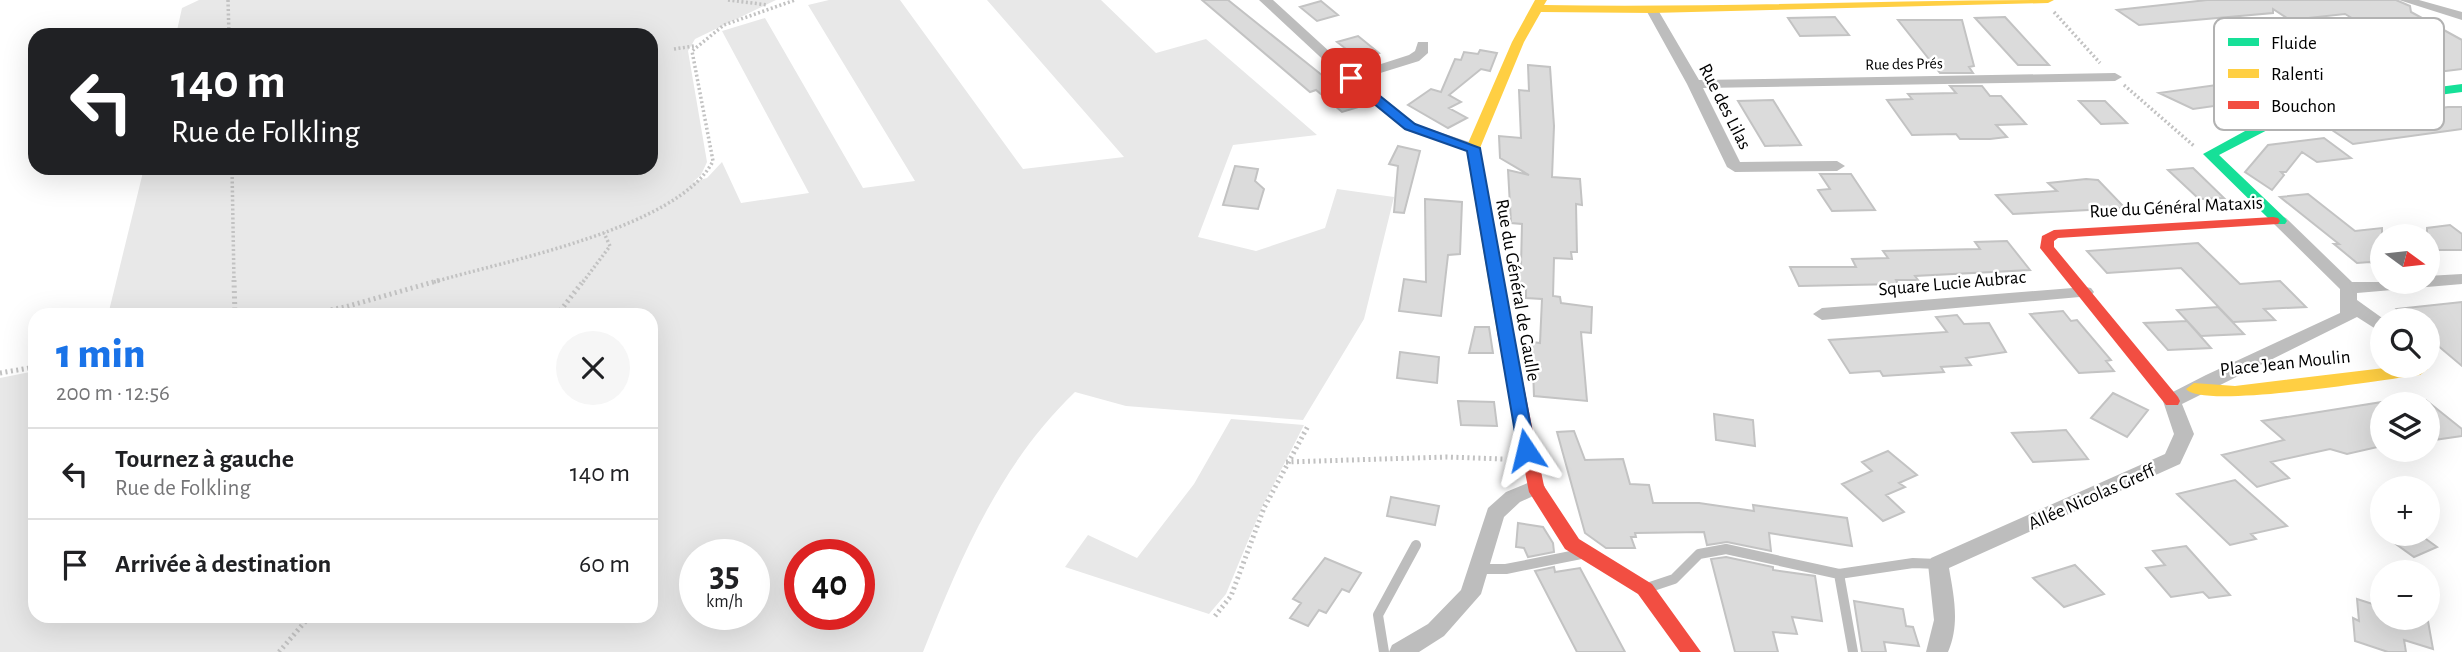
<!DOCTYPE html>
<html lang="fr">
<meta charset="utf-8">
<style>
:root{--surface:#fff;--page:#f6f6f6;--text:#202124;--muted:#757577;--line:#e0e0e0;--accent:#1a73e8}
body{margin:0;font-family:"Alegreya Sans",sans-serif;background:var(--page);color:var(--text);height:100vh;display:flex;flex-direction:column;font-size:26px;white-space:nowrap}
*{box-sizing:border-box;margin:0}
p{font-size:23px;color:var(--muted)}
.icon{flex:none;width:38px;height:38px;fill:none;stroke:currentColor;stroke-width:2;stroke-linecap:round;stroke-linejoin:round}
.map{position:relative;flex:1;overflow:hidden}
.drawer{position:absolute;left:28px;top:308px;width:630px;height:315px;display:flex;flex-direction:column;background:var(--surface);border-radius:21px;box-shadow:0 7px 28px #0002}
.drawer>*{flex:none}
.top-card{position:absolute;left:28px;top:28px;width:630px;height:147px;border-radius:21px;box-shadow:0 7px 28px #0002;background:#202124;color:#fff;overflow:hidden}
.needle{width:46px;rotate:105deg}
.tools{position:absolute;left:2370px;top:224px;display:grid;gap:14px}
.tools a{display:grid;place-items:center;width:70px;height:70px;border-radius:50%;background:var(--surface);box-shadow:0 7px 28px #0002;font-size:35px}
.speed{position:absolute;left:679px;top:539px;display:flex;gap:14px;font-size:35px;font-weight:700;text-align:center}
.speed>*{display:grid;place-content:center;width:91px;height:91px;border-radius:50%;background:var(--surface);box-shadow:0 7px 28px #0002;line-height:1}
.speed small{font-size:18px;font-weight:400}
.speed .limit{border:10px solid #d22;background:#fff;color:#111}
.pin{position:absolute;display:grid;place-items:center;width:60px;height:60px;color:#fff;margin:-30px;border-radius:14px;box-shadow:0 4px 10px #0006}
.me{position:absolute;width:77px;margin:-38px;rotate:350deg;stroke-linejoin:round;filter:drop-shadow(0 0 5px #0008)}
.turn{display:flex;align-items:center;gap:24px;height:147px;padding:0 28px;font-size:32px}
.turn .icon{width:91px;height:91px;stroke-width:2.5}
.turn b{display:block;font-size:49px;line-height:60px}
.round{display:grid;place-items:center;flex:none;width:74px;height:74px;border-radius:37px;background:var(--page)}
.summary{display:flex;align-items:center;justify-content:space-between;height:119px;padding:0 28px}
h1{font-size:42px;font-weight:800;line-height:52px;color:var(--accent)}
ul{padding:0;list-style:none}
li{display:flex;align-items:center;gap:21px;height:91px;padding:0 28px;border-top:2px solid var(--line)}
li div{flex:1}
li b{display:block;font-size:26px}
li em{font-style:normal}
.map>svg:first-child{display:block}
</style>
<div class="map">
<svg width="2462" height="652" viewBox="0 0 2462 652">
<rect width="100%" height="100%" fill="#fff"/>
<path fill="#e8e8e8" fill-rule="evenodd" d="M199,0h577l-81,39 -7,12 19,111 -6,13 -8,7 14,-4 15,-16 19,41 68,-10 -87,-162 43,-13 98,170 52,-7 -107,-176 21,-5h71l123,169 101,-12 -137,-157h114l55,53 50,-14 111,96 -84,10 -35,92 58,14 69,-23 12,-39 57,8 -30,122 -61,101 -177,-14 -51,-14c-75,72 -114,165 -152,260h-923v-274l35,-7v245h616v-301h-543l36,-147h507v-133h-475l6,-27zM695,555h59v59h-59zM800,555h59v59h-59z
M1231,419l73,6 -42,82 -36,87 -17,20 -144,-47 23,-32 49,23 57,-74z"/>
<path fill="#dbdbdb" stroke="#c3c3c3" stroke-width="2" d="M1202,0h26l95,76 4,-1 38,30 -23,7 -26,-22 -6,2z
M2207,0h189l14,6 1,6 51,28v29l-121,15 -26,-17 100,-11 -70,-42 -55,6 -17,-11v4l-134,12 -22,-15z
M1321,1l17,14 -21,6 -17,-14z
M1835,17l14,18 -49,1 -12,-18z
M2005,17l44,48h-31l-43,-47z
M1898,20h64l12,46 -5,1 4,6h-33z
M1358,36l21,17 -20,6 -22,-17z
M1480,50l17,3 -7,18 -9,-2 -32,26 12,7 -12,6 18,10 -19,10 -40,-23 23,-16 10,3 14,-33 6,1 3,-8 14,2z
M1528,65l22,2 4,59 -2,51 28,2 2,26 -6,-1 1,48h-6l1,7 -18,-1 -1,38 7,1 1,6 31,4 -1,26 -10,-1 6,69 -53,-5 -2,-54 8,1 2,-44 -16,-1v-11l-14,-1v-21l9,1 1,-42 -11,-1 -3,-53 21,5 -29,-17 -1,-22 22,2 -2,-48 10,1z
M2238,82l26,17 -71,10 -34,-16z
M1950,86h32l8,10h11l25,28 -30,1 11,12 -17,2h-30l-4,-5 -44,1 -25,-35 25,-1 -4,-5 48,-1z
M1773,100l28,45 -36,1 -27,-45z
M2079,101h26l22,22 -26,1z
M2448,107h14v22l-109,15 -24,-16 10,-2 -6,-3z
M2324,138l27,20 -34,4 -15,-10 -16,20h-5l3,3 -12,15 -27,-18 23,-27z
M1398,146l22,5 -16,62 -10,-1 4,-46 -9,-2z
M1235,166l23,3 -3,12 9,8 -6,20 -35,-4z
M2193,168l31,30 -25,1 -31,-29z
M1820,174h31l24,36 -43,1 -14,-21 12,-1z
M2086,179l12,1 27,28 -112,6 -17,-19 61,-4 -9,-8z
M2308,194l47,37 27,-3v44l-12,-10 -13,1 -23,-19h5l-59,-47z
M1425,199l37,3 -2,52 -12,1 -7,61 -42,-5 5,-32 22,3z
M2450,225l12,9v16h-35v-22z
M2007,241l23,29 -115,6 3,4h-22l2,4 -99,2 -9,-19h66l-4,-8 36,-1 -5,-7 97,-2 -5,-7z
M2198,243l42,41 40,-3 26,26 -42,2 11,11 -42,2 -52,-54 -74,5 -20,-22z
M2462,302v64l-32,-27 -3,-19h-17l-13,-11z
M2218,307l26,27 -43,2 -24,-26z
M2063,311l8,10 6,-1 34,40 -5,1 8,10 -35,2 -49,-59z
M1957,315l7,9 25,-1 17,29 -40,6 5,7 -30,2 3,5 -61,4 -3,-5 -30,2 -21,-33 118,-8 -11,-15z
M2187,321l24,27 -43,2 -24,-27z
M1475,327h14l4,26h-24z
M1400,352l39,5 -2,26 -40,-5z
M2113,393l35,17 -21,27 -36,-19z
M1458,401l36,1 3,24 -36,-1z
M2427,401l35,28v7l-35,5z
M2382,402v44l-35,8 -17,-5 -59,13 18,16 -32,9 -35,-32 62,-15 -22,-19z
M1714,414l39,6 2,26 -39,-6z
M2066,430l22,29 -55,3 -21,-29z
M1574,431l11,29 38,-1 7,25 19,1 4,18h46l55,8 -1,-6 94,13 5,28 -83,-13 2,18 -44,-9 -20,3 -3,-13 -69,1 1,4h-5l4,11h-29l-21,-15 -28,-101z
M1888,451l29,24 -18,8 6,4 -19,8 18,17 -21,9 -41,-37 30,-13 -10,-9z
M2235,480l52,46 -36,8 5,5 -26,6 -53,-51z
M1391,497l48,9 -4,19 -48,-9z
M1518,523l25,4 10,16 1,9 -26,5 -4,-9 -8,-1z
M2382,534h37l18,13 -23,10z
M2186,546l44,49 -21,3 -6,-6 -32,5 -25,-29 19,-3 -12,-14z
M1726,557l47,10v3l42,6 7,45 -30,-4 5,17 -24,-2 5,20h-43l-24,-93z
M1325,558l36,15 -12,19 -7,-3 -16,24 -7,-3 -11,16 -18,-8 11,-15 -8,-4z
M2075,565l29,29 -40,13 -31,-29z
M1554,567l1,5 25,-4 45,84h-48l-42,-81z
M2357,599l25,8v11h35l11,3 5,28 -29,-9 2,12h-18l-33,-11 -2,-23 6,3z
M1854,601l49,8 3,17 7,1 6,19 -35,-4 2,10h-24z"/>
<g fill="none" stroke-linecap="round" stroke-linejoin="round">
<path stroke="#c2c2c2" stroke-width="3.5" stroke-dasharray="2 2.5" stroke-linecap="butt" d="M228,0l1,35
M728,0l40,5
M2054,12l46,51
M674,49l20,-3
M2124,85l70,61
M232,168l2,114
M434,282c70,-21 245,-54 279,-121l-21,-110 32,-26 71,-25
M583,282l27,-36 -6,-13"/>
<path stroke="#c2c2c2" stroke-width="5" stroke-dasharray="2 3.5" stroke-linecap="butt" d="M234,280l1,35
M304,315l41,-8 95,-27
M557,315l27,-35
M0,373l35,-6
M1286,462l161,-5 56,2
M1215,616l16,-20 33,-88 44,-82
M279,652l31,-36"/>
<path stroke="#bdbdbd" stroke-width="10" d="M1478,569h28l75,-15
M1839,574l14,78
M1650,587l24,-8 25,-25 27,-5 113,25 74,-11 25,1
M1384,652l-6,-37 38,-70"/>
<path fill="#bdbdbd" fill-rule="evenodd" d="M1259,0h14l80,73 56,-18 6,-4 3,-9h10v11l-9,8 -58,18 54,45 63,21 2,3 -7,4 -68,-22 -59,-49z
M2399,0h20l43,12v8z
M1652,6l6,4 41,70 416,-7 7,4 -7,4 -412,7 37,74 97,-1 8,5 -8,5 -102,1 -8,-5 -40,-83 -41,-74z
M2280,216l6,2 66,64h75v-6l35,-2v10l-105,9v7l28,20h-3v13l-25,-16 -175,87 12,30 -14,30 -231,104c5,29 11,56 -1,84h-22l8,-32 -6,-56 3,-6 234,-104 9,-20 -11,-33 2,-5 41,-21 134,-62v-24l-66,-65 -2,-3z
M2085,287l6,1 3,4 -3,4 -269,24 -9,-6 9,-6z
M1535,480l7,2 3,5 -3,5 -22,10 -16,15 -23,77 -37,42 -25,16h-30l3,-7 36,-21 33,-34 27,-82 18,-16z"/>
<path fill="#16e098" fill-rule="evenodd" d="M2462,84v8l-147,19 -38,14 -58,30 66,63 2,3 -2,3h-17l-2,-3 2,-3 -65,-64 64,-35 41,-15z"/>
<path fill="#ffcf43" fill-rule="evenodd" d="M1535,0h12l-3,5c170,3 340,-5 510,-5l-6,3 -396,10 -111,-1 -17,30 -44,106 33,184 -8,5 -8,-5 -31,-184 46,-106z
M2401,366h26l1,3 -8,6c-33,4 -219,35 -234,14l8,-6 41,3z"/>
<path fill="#f24e42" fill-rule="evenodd" d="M2273,217l5,1 2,3 -2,3 -220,14 -4,3v6l124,150 2,4 -2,4h-12l-126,-157 2,-12 12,-6z
M1505,327l8,5 31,154 35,53 73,45 49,68h-21l-42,-58 -73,-45 -36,-57 -32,-160z"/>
</g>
<path fill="#1a73e8" stroke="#114b97" stroke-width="2" d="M1346,76h9l60,48 65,24 55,302 -2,5 -7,2 -8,-7 -51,-299 -62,-22 -59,-48z"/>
<g text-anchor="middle" stroke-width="5" stroke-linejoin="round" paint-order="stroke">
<g font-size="16" fill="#000" stroke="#fff">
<text transform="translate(1904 63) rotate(-1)" y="6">Rue des Prés</text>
</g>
<g font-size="19" fill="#000" stroke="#fff">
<text transform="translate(1726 106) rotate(63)" y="7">Rue des Lilas</text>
<text transform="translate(2176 206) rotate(-3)" y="7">Rue du Général Mataxis</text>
<text transform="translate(1952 282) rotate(-5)" y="7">Square Lucie Aubrac</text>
<text transform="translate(1519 290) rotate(80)" y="7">Rue du Général de Gaulle</text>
<text transform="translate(2285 362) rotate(-6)" y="7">Place Jean Moulin</text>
<text transform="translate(2091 496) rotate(-24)" y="7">Allée Nicolas Greff</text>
</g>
</g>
<rect x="2214" y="18" width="230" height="112" rx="10" fill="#fff" stroke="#b2b2b2" stroke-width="2"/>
<rect x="2228" y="38" width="31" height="8" fill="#16e098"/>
<rect x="2228" y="69" width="31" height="9" fill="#ffcf43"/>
<rect x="2228" y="101" width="31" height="8" fill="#f24e42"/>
<g font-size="19" fill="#000">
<text x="2271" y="49">Fluide</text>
<text x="2271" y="80">Ralenti</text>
<text x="2271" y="112">Bouchon</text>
</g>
</svg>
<div class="tools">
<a><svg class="needle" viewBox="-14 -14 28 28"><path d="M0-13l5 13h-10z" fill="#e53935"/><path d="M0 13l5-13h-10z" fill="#757577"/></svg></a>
<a><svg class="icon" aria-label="search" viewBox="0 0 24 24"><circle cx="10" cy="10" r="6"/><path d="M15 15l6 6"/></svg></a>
<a><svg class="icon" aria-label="layers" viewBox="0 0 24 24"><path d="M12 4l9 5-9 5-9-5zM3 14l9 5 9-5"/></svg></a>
<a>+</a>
<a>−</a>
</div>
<div class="speed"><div>35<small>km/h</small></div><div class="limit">40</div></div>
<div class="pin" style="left:1351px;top:78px;background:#d93025"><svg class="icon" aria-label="arrive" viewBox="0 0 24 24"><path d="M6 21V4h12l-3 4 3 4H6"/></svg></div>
<svg class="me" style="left:1526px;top:450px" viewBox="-20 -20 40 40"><path d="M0-17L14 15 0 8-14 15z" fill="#1a73e8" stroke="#fff" stroke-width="4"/></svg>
<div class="top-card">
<div class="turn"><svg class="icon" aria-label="left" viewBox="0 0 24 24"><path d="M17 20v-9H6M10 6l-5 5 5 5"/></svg><div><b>140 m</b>Rue de Folkling</div></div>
</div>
<section class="drawer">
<div class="summary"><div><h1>1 min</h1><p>200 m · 12:56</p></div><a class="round"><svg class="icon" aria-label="close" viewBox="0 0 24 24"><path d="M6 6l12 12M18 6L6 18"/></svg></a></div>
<ul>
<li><svg class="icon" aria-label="left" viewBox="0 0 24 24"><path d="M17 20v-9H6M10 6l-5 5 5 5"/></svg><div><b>Tournez à gauche</b><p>Rue de Folkling</p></div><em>140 m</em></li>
<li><svg class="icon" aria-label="arrive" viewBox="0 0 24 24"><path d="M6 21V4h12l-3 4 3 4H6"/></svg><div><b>Arrivée à destination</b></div><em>60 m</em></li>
</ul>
</section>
</div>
